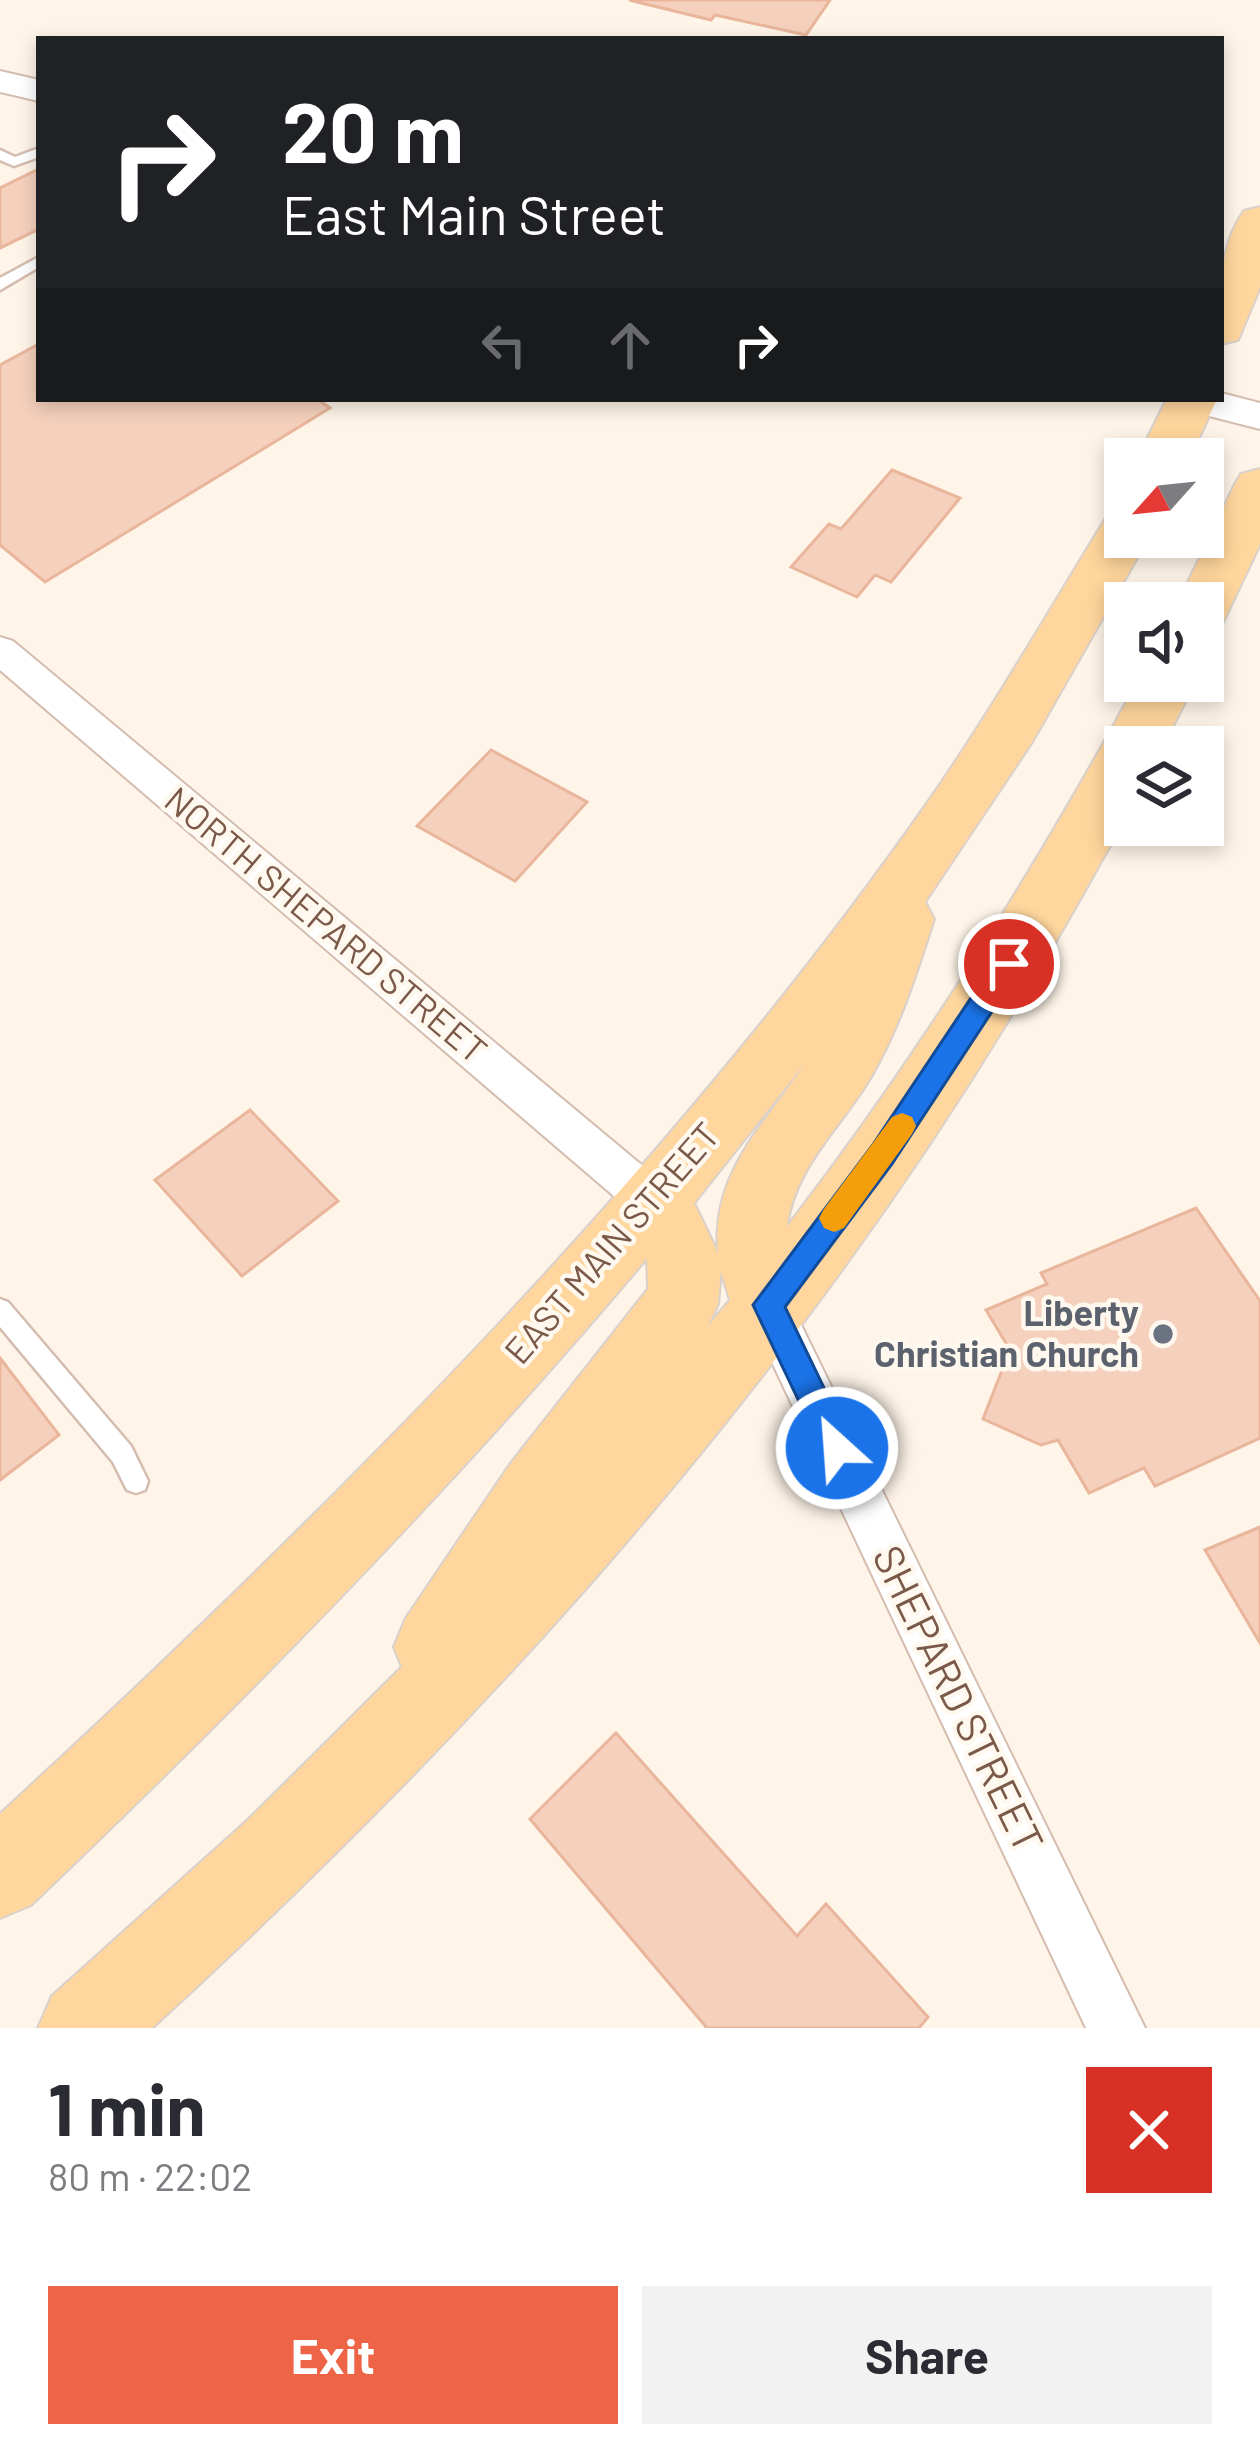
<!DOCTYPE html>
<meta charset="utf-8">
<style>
:root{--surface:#fff;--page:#f2f2f3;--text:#2b2b33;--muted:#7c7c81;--accent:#ee6446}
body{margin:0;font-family:Barlow,sans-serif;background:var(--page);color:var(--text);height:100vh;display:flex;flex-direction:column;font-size:45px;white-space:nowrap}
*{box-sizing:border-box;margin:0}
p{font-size:39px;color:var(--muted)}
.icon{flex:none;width:66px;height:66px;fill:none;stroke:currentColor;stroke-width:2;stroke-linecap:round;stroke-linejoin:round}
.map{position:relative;height:2028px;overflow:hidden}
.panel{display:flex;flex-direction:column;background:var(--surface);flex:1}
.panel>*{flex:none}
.top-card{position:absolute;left:36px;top:36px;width:1188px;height:366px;border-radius:0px;box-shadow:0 6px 18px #0003;background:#202124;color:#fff;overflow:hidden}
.needle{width:78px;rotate:243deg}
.fabs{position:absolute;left:1104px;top:438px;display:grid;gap:24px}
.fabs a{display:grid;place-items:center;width:120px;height:120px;border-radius:0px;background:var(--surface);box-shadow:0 6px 18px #0003;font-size:60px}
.pin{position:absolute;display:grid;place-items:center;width:102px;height:102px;color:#fff;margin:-51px;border:6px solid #fff;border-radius:50%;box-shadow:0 3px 12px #0007}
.me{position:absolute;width:132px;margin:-66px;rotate:334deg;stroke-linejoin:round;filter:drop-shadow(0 0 9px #0008)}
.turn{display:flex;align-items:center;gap:42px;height:252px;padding:0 48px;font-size:54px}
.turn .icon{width:156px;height:156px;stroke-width:2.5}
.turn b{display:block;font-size:84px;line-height:102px}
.lanes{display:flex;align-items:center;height:114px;padding:0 48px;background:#0003;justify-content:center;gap:60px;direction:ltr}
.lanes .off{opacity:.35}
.round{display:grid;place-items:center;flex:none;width:126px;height:126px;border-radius:0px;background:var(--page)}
.overview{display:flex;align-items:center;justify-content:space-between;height:204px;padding:0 48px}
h1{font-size:72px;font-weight:700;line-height:90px}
.cta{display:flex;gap:24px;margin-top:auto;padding:24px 48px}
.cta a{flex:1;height:138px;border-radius:0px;background:var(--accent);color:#fff;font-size:48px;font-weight:700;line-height:138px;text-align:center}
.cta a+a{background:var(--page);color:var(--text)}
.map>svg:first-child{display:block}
</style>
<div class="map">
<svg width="1260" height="2028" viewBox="0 0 1260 2028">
<rect width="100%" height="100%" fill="#fef4e8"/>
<path fill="#f5d1bd" stroke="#e9b69c" stroke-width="3" d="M629,0h201l-24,35 -91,-20 -4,5z
M39,169v60l-39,19v-60z
M39,344v55h278l13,9 -285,174 -45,-37v-180z
M892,470l68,28 -69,84 -16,-7 -18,22 -66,-30 38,-43 12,5z
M491,750l96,52 -72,79 -98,-55z
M250,1110l88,91 -96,75 -87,-96z
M1196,1208l64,93v137l-105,48 -11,-18 -55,25 -31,-53 -17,5 -58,-26 27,-69 -24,-40 61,-26 -6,-11z
M0,1358l59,77 -59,45z
M1260,1527v116l-55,-93z
M616,1733l181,203 29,-32 102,113 -9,11h-212l-177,-209z"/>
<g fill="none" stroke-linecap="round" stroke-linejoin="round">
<defs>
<path id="service" d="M39,148v9l-25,9 -14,-6v-10l15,7z
M39,257v10l-39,23v-12z
M0,1299l8,3 123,144 17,35 -3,9 -9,3 -9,-3 -14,-28 -113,-135z"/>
<path id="minor" d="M0,637l13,4 655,546 6,14 -6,14 -16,6 -16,-6 -636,-545z
M768,1284l16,6 361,738h-59l-341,-723 7,-15z"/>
<path id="tertiary" d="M0,71l39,9v21l-39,-9z
M1221,393l39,10v26l-82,-21 -6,-9h49z"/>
<path id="primary" d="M1260,207v80l-22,53 -17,4c0,-46 -5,-93 23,-133z
M1167,399h50l-28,60h-52z
M1260,469v75l-37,78 -20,6v-25h-25l56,-117 7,-12z
M1125,513v24h24l-117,205 -107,160 9,17c-17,53 -34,107 -62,156 -29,51 -78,91 -85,152 133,-173 247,-355 351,-546h58l-34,66h-37c0,21 5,52 -2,72 -5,16 -17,33 -25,48 -28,51 -57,100 -87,149 -230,380 -533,713 -859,1012h-114l14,-32 197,-177 153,-152 -8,-20 12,-29 105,-155 137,-174 -1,-31c-192,228 -400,441 -616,647l-31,13v-104c331,-305 670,-643 928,-1012 64,-92 119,-188 178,-284zM806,1062c-41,63 -95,110 -88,191l-24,-50zM721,1271l9,29 -22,26 10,-22z"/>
</defs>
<use href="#service" stroke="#d4bdaf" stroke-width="5"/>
<use href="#minor" stroke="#d4bdaf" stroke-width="4"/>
<use href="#tertiary" stroke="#d4bdaf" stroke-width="4"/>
<use href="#primary" stroke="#dad1cc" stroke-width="4"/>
<use href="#service" fill="#fff" fill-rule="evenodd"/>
<use href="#minor" fill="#fff" fill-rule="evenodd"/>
<use href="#tertiary" fill="#fff" fill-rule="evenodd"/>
<use href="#primary" fill="#ffd69d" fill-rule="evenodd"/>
</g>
<path fill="#1a73e8" stroke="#114b97" stroke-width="3" d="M1009,953l13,11 -4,8 -126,192 -107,143 68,141 -5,10 -11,5 -11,-5 -73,-153 119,-159 127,-190z"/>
<path fill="#f59e0b" d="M902,1113l10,4 4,9 -4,8 -68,94 -10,4 -10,-4 -5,-10 5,-9 68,-92z"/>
<circle fill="#6b7280" stroke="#fff8ef" stroke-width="4.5" cx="1163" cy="1334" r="12"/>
<g text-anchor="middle" stroke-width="9" stroke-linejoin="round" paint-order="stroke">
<g font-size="36" fill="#7a5949" stroke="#fff8ef">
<text transform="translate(326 925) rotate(40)" y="13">NORTH SHEPARD STREET</text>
<text transform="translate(612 1243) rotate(-49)" y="13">EAST MAIN STREET</text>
</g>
<g font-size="36" font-weight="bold" fill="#5b616d" stroke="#fff8ef" text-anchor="end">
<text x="1139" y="1326">Liberty<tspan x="1139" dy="41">Christian Church</tspan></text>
</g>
<g font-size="42" fill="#7a5949" stroke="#fff8ef">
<text transform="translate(958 1699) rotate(64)" y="15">SHEPARD STREET</text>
</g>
</g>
</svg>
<div class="fabs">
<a><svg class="needle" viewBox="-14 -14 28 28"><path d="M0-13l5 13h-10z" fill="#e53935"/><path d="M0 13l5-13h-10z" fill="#7c7c81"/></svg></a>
<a><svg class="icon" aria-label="sound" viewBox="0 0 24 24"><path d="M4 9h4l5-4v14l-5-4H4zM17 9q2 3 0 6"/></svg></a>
<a><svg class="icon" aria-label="layers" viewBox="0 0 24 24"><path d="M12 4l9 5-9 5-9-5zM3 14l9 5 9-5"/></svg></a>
</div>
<div class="pin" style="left:1009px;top:964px;background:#d93025"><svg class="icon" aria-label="arrive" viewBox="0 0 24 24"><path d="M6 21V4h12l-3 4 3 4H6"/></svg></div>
<svg class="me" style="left:837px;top:1448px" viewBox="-20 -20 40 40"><circle r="17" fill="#1a73e8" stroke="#fff" stroke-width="3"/><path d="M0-11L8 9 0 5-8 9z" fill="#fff"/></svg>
<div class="top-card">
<div class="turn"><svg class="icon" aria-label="right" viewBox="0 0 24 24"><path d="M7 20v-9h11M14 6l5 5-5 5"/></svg><div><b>20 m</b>East Main Street</div></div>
<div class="lanes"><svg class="icon off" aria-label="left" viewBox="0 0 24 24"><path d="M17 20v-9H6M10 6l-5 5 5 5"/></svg><svg class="icon off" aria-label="ahead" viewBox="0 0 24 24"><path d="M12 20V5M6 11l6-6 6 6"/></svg><svg class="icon" aria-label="right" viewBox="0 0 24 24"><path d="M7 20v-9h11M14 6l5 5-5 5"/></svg></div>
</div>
</div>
<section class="panel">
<div class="overview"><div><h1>1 min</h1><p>80 m · 22:02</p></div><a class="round" style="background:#d93025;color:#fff"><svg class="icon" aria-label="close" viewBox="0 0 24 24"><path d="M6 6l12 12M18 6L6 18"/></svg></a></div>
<div class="cta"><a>Exit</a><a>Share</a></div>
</section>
